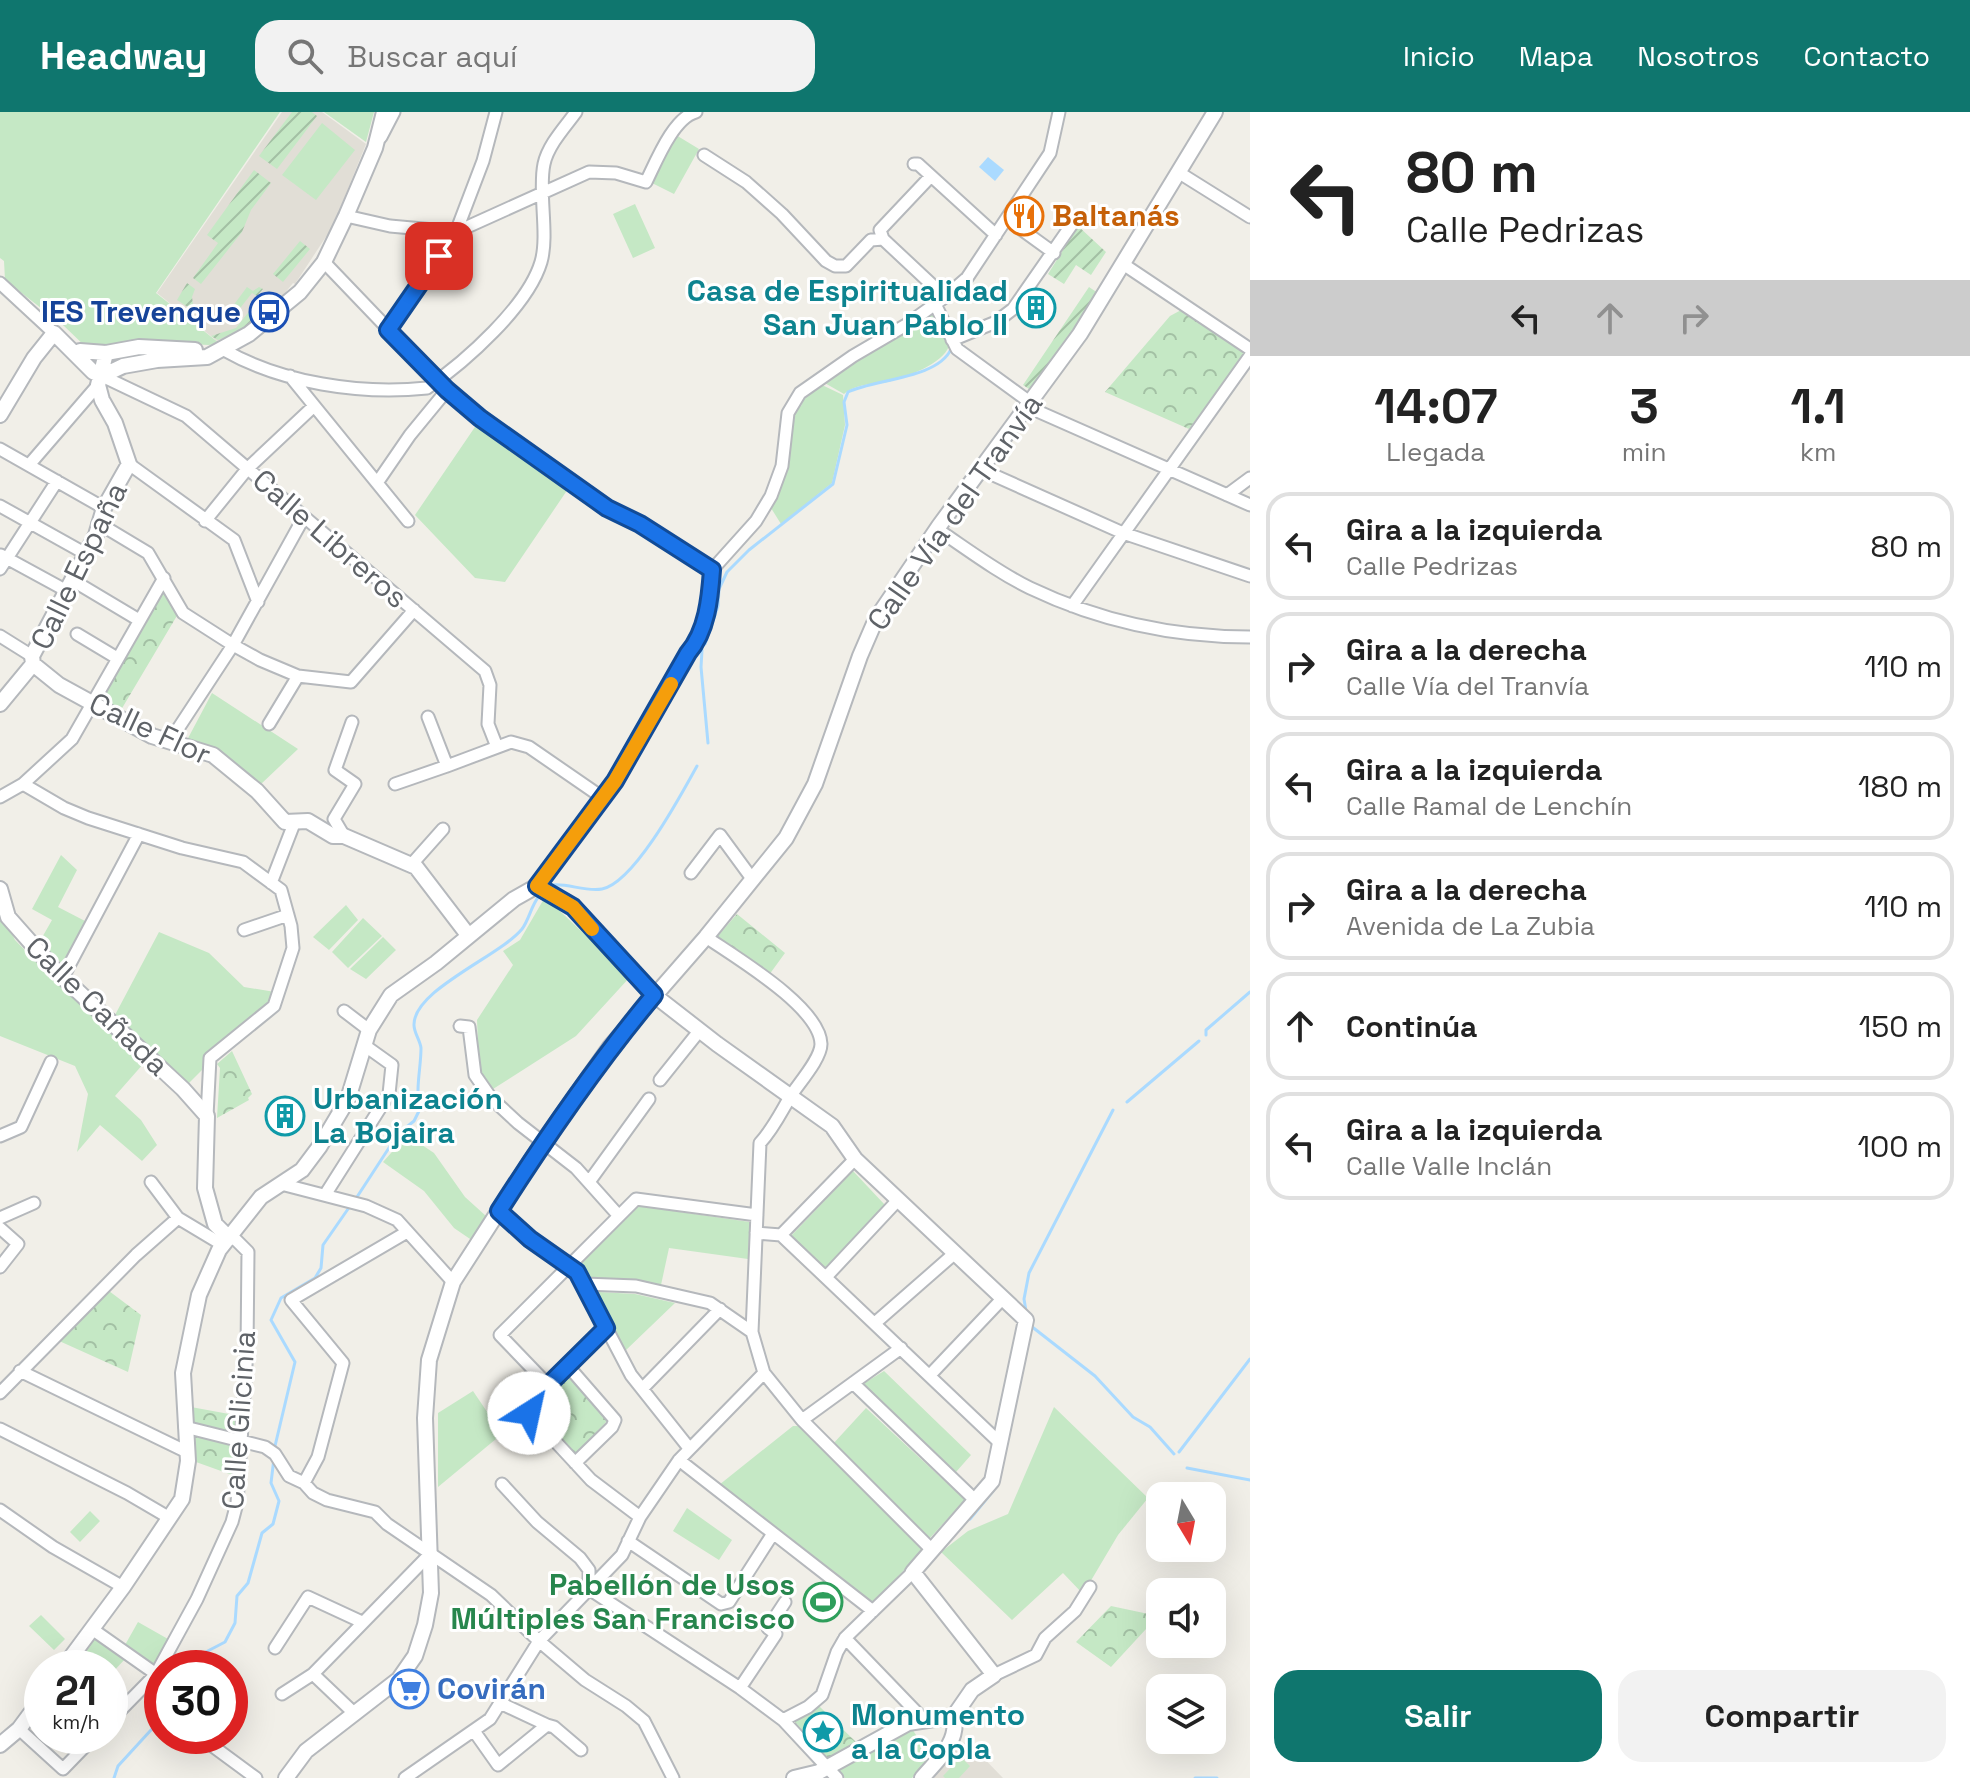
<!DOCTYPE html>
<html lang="es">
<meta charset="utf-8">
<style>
:root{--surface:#fff;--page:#f2f2f2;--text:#222;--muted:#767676;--line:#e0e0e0;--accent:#0f766e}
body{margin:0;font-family:"Space Grotesk",sans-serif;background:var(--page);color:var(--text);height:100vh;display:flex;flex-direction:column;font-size:30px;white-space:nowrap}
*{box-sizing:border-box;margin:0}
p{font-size:26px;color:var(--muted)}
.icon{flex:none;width:44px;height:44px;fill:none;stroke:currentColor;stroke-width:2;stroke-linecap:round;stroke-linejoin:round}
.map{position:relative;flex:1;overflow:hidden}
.side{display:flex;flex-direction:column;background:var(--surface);width:720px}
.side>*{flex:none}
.banner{background:#fff;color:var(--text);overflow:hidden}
.needle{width:52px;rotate:170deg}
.buttons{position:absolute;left:1146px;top:1370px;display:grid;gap:16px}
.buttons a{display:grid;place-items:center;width:80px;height:80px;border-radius:16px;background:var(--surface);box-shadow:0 8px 32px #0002;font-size:40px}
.speed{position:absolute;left:24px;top:1538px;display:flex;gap:16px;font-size:40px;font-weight:700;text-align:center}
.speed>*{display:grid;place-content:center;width:104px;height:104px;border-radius:50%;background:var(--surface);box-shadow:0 8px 32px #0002;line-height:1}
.speed small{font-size:20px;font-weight:400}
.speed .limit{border:12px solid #d22;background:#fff;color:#111}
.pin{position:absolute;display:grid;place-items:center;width:68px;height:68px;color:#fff;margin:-34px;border-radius:16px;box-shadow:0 4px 12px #0006}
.me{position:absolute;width:88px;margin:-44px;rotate:35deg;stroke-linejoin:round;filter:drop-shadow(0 0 6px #0008)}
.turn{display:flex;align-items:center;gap:28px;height:168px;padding:0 24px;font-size:36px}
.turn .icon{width:104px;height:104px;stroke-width:2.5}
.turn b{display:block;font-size:56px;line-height:68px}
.lanes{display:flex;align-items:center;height:76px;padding:0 24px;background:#0003;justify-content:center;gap:40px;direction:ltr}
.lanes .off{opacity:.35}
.eta{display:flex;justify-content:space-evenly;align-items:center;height:136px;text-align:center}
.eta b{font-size:48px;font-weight:700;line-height:56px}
.primary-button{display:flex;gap:16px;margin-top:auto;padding:16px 24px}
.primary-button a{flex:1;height:92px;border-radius:24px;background:var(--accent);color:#fff;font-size:32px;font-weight:700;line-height:92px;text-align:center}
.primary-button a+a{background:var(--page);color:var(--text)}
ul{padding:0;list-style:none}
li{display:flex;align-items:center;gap:24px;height:108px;margin:0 16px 12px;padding:0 8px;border:4px solid var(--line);border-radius:24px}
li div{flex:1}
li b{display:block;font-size:30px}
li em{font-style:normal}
header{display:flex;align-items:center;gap:48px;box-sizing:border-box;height:112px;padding:0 40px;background:var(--accent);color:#fff}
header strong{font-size:38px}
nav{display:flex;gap:44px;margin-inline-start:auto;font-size:28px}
.search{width:560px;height:72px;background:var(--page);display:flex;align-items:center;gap:20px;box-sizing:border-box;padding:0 28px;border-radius:24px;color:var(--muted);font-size:30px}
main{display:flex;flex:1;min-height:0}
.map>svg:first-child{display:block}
</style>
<header>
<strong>Headway</strong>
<div class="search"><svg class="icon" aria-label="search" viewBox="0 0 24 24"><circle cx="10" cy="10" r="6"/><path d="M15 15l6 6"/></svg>Buscar aquí</div>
<nav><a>Inicio</a><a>Mapa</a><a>Nosotros</a><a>Contacto</a></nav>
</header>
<main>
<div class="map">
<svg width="1250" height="1666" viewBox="0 0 1250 1666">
<defs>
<pattern id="park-crowns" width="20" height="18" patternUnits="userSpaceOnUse" patternTransform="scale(2)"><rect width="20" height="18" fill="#c5e8c5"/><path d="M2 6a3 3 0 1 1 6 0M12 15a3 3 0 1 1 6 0" fill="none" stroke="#a3c0a4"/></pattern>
<pattern id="garden-furrows" width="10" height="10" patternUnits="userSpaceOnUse" patternTransform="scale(2)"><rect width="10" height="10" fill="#c5e8c5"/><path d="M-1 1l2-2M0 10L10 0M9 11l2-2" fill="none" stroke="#a3c0a4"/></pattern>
</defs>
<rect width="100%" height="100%" fill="#f1efe8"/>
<path fill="#e1ded6" d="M282,0h40l44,32 -33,82 -38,58 -2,-1 -17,21 -37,27 -22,10 -60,-48z
M968,1630l35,36h-72l32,-35z"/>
<path fill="#c5e8c5" d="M0,0h280l-124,181 63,50 -10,2 -64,-3 -57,7 -24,-23 -59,-46 -1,-19 -4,-3z
M324,0h50l-8,30z
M322,11l33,27 -39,50 -34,-25z
M676,23l23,14 -25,45 -24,-12z
M635,92l20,44 -22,10 -20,-44z
M935,199l14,35c-6,18 -43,31 -61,36 -16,3 -31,1 -44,12l-21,-12z
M822,273l21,10 2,30 -13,58 -51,41 -10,-16 10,-24 10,-38 4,-39 6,-1 3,-7z
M477,312l93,62 -65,96 -30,-4 -60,-63z
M212,581l86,56 -38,36c-23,-17 -46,-36 -74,-43z
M61,743l16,15 -19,37 27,14 -22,44 -23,-24 12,-21 -20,-11z
M545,785l85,80 -54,59 -83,53 -14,-20 -2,-49 36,-55 -10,-14 17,-11z
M346,793l12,15 -29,30 -16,-13z
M0,797l15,31 41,42 88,81 -29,33 26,24 16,25 -15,16 -42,-36 -23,27 11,-58 -13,-28 -75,-30z
M363,806l19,18 -34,32 -16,-16z
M159,820l50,21 35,34 31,5 -6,14 -63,48 -3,15 -16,16 -72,-70z
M383,825l13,13 -30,29 -16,-10z
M407,1023l27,18 31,44 21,19 -13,25 -19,-13 -30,-37 -41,-29z
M853,1059l32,34 -58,64 -37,-32z
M639,1094l111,16 -2,37 -79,-11 -8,37 -73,-8 -8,-12z
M599,1180l36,2 40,9 -50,48 -29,-58z
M884,1259l87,84 -15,17 -93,-88z
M473,1279l29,43 -64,53v-74z
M1054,1295l94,91 -30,37 -35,59 -20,-21 -51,47 -71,-68 27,-21 40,-17z
M866,1296l99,92 -36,39 -97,-94z
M793,1314h9l122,123 -51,54 -154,-118z
M687,1396l45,32 -13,20 -46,-29z
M90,1399l10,10 -20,21 -10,-10z
M41,1503l24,24 -11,11 -25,-24z
M138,1510l30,17 -14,30 -29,-24z
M94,1524l32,22 -16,17v-7h-41z
M912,1617l19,28 -19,21h-67l-8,-9z
M961,1645l9,9 -11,12h-14l-2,-2z"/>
<path fill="url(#park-crowns)" d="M1183,197l63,44 -57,76 -84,-37 65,-76z
M165,478l13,24 -60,101 -20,-12z
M737,802l48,39 -16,22 -53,-37z
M232,939l20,43 -4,4 1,2 -32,18 3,-50 -3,-4z
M109,1179l32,24 -13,57 -71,-32z
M571,1263l38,44 -34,36 -40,-44v-5l31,-30z
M191,1295l49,9v18l-46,-7z
M195,1324l44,9 -4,31 -39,-14z
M1111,1494l47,10 -47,51 -35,-25z
M819,1594l38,37 -27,17 -36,-39z"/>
<path fill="url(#garden-furrows)" d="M292,0h20l5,4 -40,53 -18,-13z
M254,58l17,13 -20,27 -9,22 -41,52 -8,-6 25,-35 -11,-8z
M1078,114l28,26 -15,23 -15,-10 -12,19 -16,-10z
M300,129l10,8 -27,33 -10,-8z
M187,171l8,6 -3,8 2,14 -17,-11z
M247,175l6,4 6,-4 4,2 -6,7 -5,-3 -22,28 -9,1z
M1089,175l9,6 -66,98 -9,-6z
M251,197l13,3 -25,19 -21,9 -7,-4 25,-8z"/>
<path fill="#aadaff" d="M988,45l16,13 -9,11 -16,-14z"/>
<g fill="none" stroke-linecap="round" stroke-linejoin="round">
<path stroke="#aadaff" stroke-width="3" d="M705,532l13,-38 1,-17 8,-17 22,-22 84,-66 14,-59 -3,-23 4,-10c25,-13 90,-13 103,-43
M702,538l-1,17 7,76
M552,773c16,-2 33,7 50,4 32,-6 79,-94 95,-123
M1206,923v-5l44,-38
M1127,990l72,-61
M355,1088l43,-66 16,-13 6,-12c-5,-21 1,-40 1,-61 -1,-8 -7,-15 -7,-23 -1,-35 86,-69 108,-96 7,-9 9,-23 17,-33
M1026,1199l-2,-12 5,-26 84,-163
M1030,1217l1,-3 64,50 38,41 17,10 24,27
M275,1334l20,-84 -24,-42 10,-22 34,-20 6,-10 2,-23 25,-36
M1179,1340l71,-93
M1187,1356l63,12
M970,1407l23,-28
M202,1556v-14l23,-12 10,-19 2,-27 11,-13 14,-50 11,-9 6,-23 -8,-18 3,-25
M114,1666l4,-12 44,-48
M1195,1666h22"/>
<defs>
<path id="minor" d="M381,25l13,-25
M704,43l42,27 36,32 44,47 9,5h11l25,-26 12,-1 62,58
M914,52h4l78,71
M1178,60l72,45
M346,104l44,10 66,6 133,-60 27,1 30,9c10,-20 27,-64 50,-70
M1007,107l47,34
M883,127l-3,-9 51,-54
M324,150l114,119 42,37 127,90 33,16 72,46
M1123,152l127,85
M0,171l54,50
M935,192l22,45 74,54
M388,218l68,-98 27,-71 13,-49
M952,228l44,-18 17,-13 64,-92
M224,238c58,33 136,45 203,38 38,-26 101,-82 114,-126 8,-27 -3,-71 3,-98 4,-19 21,-37 32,-52
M102,264l84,40 299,255 5,14 -2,39 9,23
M290,264l118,145
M1028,295l222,98
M0,337l104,59
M129,352l105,76 24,62
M29,353l69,-80
M982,358l141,63 127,43
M377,371l33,-48 37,-45
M1227,383l23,-17
M0,394l86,48
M205,409l43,-53 66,-62
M98,411l50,30 35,60 50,32 27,15 38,16 53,6 63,-72
M937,417c30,20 60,43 93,59 69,33 144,49 220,49
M1,443l66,36
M0,457l57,-88
M72,468l67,40
M1072,494l178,-250
M77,522l40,24
M0,524l32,20
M428,605l19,49 64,-24 18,5 74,51
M269,612l29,-48
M170,629l63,-96 71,-128
M23,672l41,24 24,10 94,30 61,14 38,28 10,36 2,22 -19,58 -64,52 -3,58
M395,672l52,-18
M0,685l23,-13 49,-45 92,-161
M344,724l-10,-17 21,-35 -20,-14 17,-48
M411,753l32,-36
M691,761l29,-38 33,45
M271,771l24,-62
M537,774l78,-105 73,-128 8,-10 13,-38 3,-35 44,-49 15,-25 11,-30 6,-53 12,-20 53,-37 53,-31 39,-28 22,-19 83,-125 9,-41
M244,818l44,-15
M706,825c29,20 114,70 115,107 0,15 -23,40 -31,53 -10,17 -17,32 -30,46l-8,189 12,41 38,47 130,130
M63,865l76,-143
M344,899l25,19
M460,914l9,1 6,48 16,23 27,25 58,45 43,48
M660,968l40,-50
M0,1024l21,-9 30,-65
M151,1070l27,36 45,27
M589,1070l60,-83
M281,1072l85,22 31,14 56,62
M325,1083l64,-101 3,-29 -28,-20
M499,1099l31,28 47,33 54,103 58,73
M0,1106l34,-15
M0,1116l18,16 -18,23
M756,1121l25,2 74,-76
M781,1123l219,208
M826,1165l72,-77
M585,1172l51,2 74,17 42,29
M875,1211l80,-70
M606,1216l-76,75 -1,10 62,67 49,37
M568,1254l47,54 -3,7 -37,36
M20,1259l167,81
M930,1263l73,-77
M853,1271l122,117
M548,1273l-48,-50 136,-136 121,16
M642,1277l78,-80
M0,1281l136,-138 42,-37
M802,1308l99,-72
M185,1315l80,20 10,7 14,22 15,7 9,10 14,7 48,12 12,12 104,71 48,46 46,39 41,26 18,15 29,57
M0,1317l127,64 41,24
M679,1348l194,151
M304,1371l14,-26 25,-94 -52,-63 116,-68
M502,1372l35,38 43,36 9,12v19l151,99 43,32 54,58
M0,1398l53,37 70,40
M628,1429l93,63 8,-2 43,-67
M92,1517l64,45
M845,1526l80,83
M275,1536l33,-51 54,25
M313,1562l42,40
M994,1563l42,-20 9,-17 30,-27 15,-24
M740,1576l36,-54 -8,-6 17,-26
M282,1582l31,-20 118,-121
M783,1608l25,-13 14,-12 15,-43 8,-14 68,-66
M110,1609l46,-47 41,-75 35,-77 5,-19 10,-153 1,-98 -12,-12 -8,-3
M547,1613l7,2 27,23
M19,1617l44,40 32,-33
M474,1619l24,34 49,-40 -47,-22
M199,1624l57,42
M405,1666l85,-59 49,-78 83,-86 18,-38 39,-57 85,-87"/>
<path id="tertiary" d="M80,239l26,2 33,-6 56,3
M102,264l21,-10 34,-6 50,-3 42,-23 51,-42 24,-30 22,-46 29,-68 9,-36
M0,303l34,-57 20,-25 39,39 9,4
M33,552l26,21 93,51 61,19 44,36 28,31 23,-1 25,15h11l72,31 52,68
M0,592l33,-40 -1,-8 64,-121 8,-27 25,-44 -14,-41 -13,-23 -4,-15 8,-32
M0,777l8,28 47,53 128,119 24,27 -2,72 10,36 13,13
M63,1556l60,-81 59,-88 6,-38 -5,-88 16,-78 20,-45 42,-53 41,-27 18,-24 28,-47 21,-69 22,-35 45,-32 78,-64 23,-13 36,21 81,88 63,49 115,82 23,33 171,161 -34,161 -79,91 81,103 -22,15 -18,26
M0,1633l19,-16 23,-31
M286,1666l20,-27 93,-72 16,-23 10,-31 6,-32 -6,-175 4,-58 24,-78 90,-140 67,-95 96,-110 80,-99 29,-54 45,-128 16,-37 63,-93 141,-192 135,-222
M794,1666l25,-6 89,-49 46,-7
M922,1666c16,-19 37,-35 32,-62"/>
</defs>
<use href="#minor" stroke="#b5b8bc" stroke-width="15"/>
<use href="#tertiary" stroke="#b5b8bc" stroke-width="18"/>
<use href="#minor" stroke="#fff" stroke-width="11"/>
<use href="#tertiary" stroke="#fff" stroke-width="14"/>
</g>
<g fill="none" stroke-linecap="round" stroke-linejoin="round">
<defs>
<path id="route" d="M439,144l-51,74 59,60 33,28 127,90 33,16 72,46c-2,28 -5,61 -24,83l-73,128 -78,105 36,21 81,88c-57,68 -107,141 -155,216l31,28 47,33 29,56 -76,75 -1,10"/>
</defs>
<use href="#route" stroke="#114b97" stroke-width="20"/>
<use href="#route" stroke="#1a73e8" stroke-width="14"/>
<path stroke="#f59e0b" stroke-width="14" d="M592,817l-19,-22 -36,-21 78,-105 56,-97"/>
</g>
<defs>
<symbol id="restaurant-ring" viewBox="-11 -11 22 22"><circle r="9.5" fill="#fff" stroke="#e8710a" stroke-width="1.5"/><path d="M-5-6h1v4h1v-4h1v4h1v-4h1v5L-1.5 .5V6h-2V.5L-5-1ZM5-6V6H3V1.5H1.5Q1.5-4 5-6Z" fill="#e8710a"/></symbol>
<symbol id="building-ring" viewBox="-11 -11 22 22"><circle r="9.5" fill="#fff" stroke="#0f9aa8" stroke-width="1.5"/><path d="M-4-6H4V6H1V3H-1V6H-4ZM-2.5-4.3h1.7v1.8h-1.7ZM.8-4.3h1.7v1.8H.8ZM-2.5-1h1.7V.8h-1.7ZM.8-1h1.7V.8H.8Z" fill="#0f9aa8"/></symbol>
<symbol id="bus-ring" viewBox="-11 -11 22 22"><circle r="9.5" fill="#fff" stroke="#1a4fb4" stroke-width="1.5"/><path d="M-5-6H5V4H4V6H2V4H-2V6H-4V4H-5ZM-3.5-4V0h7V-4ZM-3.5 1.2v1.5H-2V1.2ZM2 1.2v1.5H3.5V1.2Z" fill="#1a4fb4"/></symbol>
<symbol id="stadium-ring" viewBox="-11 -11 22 22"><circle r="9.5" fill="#fff" stroke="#2e9e5b" stroke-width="1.5"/><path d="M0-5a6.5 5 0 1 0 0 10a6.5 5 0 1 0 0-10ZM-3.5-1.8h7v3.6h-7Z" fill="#2e9e5b"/></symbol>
<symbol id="supermarket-ring" viewBox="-11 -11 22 22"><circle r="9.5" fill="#fff" stroke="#3f7fe0" stroke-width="1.5"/><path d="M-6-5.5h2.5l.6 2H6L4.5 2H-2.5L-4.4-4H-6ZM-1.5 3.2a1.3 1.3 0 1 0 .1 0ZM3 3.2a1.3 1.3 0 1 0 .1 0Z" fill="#3f7fe0"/></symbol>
<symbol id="sight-ring" viewBox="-11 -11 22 22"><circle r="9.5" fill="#fff" stroke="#0f9aa8" stroke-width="1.5"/><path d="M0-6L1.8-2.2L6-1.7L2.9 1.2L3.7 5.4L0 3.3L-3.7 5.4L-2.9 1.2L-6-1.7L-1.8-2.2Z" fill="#0f9aa8"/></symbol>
</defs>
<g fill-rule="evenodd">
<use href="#restaurant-ring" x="1002" y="82" width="44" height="44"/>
<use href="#building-ring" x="1014" y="174" width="44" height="44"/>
<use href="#bus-ring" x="247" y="178" width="44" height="44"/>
<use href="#building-ring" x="263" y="982" width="44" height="44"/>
<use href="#stadium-ring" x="801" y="1468" width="44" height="44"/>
<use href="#supermarket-ring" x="387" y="1555" width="44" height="44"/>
<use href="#sight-ring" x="801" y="1598" width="44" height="44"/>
</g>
<g text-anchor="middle" stroke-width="6" stroke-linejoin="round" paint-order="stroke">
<g font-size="30" font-weight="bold" fill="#c56008" stroke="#fff" text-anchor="start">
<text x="1052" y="114">Baltanás</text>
</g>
<g font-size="30" font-weight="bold" fill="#0d838f" stroke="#fff" text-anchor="start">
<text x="1008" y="189" text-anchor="end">Casa de Espiritualidad<tspan x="1008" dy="34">San Juan Pablo II</tspan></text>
<text x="313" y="997">Urbanización<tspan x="313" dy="34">La Bojaira</tspan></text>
<text x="851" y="1613">Monumento<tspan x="851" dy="34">a la Copla</tspan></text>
</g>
<g font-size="30" font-weight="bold" fill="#164399" stroke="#fff" text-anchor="end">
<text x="241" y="210">IES Trevenque</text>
</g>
<g font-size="30" fill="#5f6368" stroke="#fff">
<text transform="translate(955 400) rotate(-55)" y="10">Calle Vía del Tranvía</text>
<text transform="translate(330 427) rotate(41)" y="10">Calle Libreros</text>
<text transform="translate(79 454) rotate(-64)" y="10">Calle España</text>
<text transform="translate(150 617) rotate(25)" y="10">Calle Flor</text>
<text transform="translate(97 894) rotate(44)" y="10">Calle Cañada</text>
<text transform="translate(239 1308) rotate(-86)" y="10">Calle Glicinia</text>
</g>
<g font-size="30" font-weight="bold" fill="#27864d" stroke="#fff" text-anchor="end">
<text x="795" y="1483">Pabellón de Usos<tspan x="795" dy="34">Múltiples San Francisco</tspan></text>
</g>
<g font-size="30" font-weight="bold" fill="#366cbe" stroke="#fff" text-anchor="start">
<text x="437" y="1587">Covirán</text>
</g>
</g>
</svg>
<div class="buttons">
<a><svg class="needle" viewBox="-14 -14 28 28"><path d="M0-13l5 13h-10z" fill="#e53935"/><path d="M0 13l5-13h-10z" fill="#767676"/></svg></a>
<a><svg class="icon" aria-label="sound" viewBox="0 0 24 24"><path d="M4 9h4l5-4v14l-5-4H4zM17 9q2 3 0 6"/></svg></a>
<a><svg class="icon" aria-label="layers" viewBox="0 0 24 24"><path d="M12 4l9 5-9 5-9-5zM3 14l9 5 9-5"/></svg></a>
</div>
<div class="speed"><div>21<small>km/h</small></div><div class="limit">30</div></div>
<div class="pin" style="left:439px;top:144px;background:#d93025"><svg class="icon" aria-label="arrive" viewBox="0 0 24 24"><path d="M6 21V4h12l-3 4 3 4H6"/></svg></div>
<svg class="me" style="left:529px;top:1301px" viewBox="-20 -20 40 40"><circle r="19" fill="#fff"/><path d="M0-13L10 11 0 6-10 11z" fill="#1a73e8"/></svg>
</div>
<section class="side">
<div class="banner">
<div class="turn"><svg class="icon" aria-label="left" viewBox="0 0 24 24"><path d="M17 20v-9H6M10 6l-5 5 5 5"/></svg><div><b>80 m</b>Calle Pedrizas</div></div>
<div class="lanes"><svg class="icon" aria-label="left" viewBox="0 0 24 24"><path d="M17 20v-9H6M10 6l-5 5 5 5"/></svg><svg class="icon off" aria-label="ahead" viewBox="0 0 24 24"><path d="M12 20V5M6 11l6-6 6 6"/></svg><svg class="icon off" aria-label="right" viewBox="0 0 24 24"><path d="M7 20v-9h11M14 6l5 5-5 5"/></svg></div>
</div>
<div class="eta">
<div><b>14:07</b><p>Llegada</p></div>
<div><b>3</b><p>min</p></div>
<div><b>1.1</b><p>km</p></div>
</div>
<ul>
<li><svg class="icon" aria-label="left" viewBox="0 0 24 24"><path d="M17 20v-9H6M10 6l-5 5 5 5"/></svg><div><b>Gira a la izquierda</b><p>Calle Pedrizas</p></div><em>80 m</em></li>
<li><svg class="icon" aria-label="right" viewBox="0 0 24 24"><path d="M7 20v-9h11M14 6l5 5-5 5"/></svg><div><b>Gira a la derecha</b><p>Calle Vía del Tranvía</p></div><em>110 m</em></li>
<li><svg class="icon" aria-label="left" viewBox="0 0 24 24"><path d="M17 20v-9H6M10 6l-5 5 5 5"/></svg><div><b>Gira a la izquierda</b><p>Calle Ramal de Lenchín</p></div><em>180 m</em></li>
<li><svg class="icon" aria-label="right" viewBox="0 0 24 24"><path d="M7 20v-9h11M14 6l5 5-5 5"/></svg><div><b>Gira a la derecha</b><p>Avenida de La Zubia</p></div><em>110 m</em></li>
<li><svg class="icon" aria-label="ahead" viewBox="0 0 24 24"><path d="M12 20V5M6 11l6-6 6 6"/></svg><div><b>Continúa</b></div><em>150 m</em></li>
<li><svg class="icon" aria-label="left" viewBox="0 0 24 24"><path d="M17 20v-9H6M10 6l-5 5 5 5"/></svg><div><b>Gira a la izquierda</b><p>Calle Valle Inclán</p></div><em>100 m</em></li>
</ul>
<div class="primary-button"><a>Salir</a><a>Compartir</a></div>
</section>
</main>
